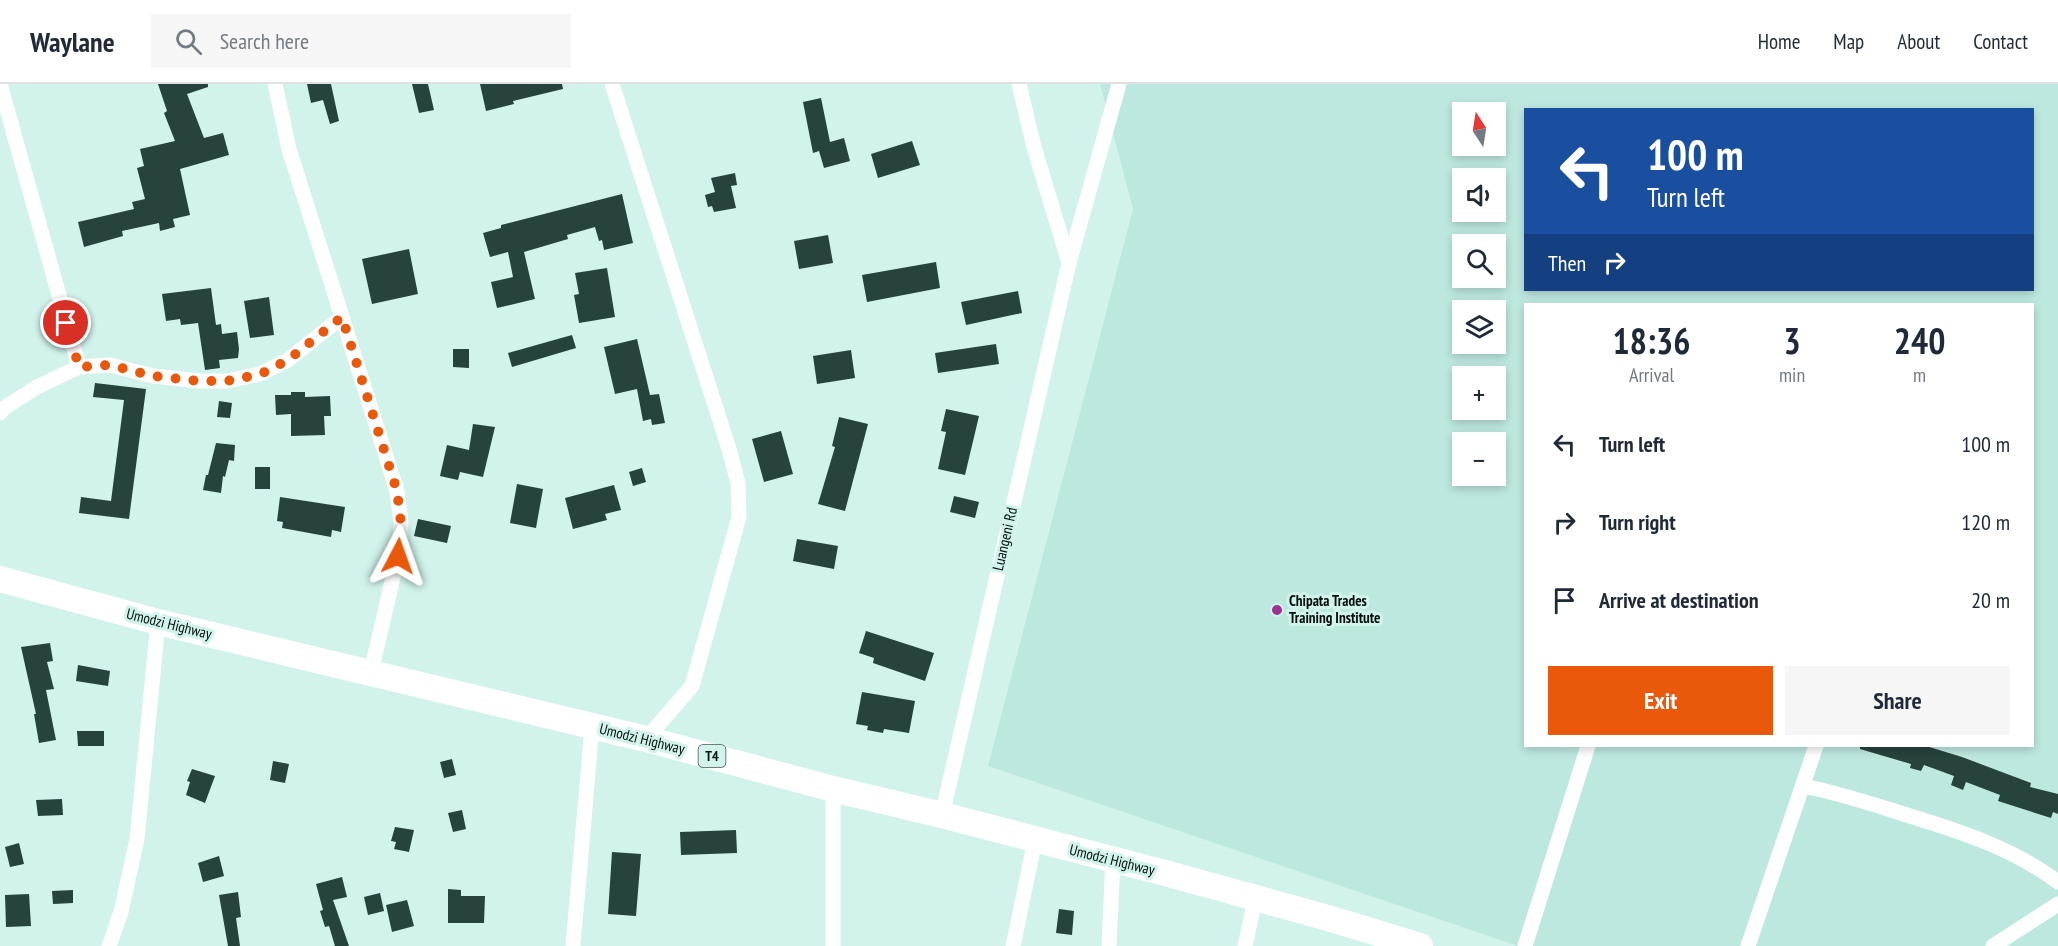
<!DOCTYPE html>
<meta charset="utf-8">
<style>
:root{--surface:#fff;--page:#f6f6f7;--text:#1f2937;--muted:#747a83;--line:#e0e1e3;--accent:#ea580c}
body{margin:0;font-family:"PT Sans Narrow",sans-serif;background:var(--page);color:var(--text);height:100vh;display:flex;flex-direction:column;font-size:22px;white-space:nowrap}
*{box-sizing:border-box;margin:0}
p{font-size:20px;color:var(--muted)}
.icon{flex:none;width:33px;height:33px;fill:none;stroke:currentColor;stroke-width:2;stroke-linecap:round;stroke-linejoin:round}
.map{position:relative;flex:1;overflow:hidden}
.drawer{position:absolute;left:1524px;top:219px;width:510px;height:444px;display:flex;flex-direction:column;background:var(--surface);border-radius:0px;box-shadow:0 3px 9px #0003}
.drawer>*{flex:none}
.top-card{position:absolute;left:1524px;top:24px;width:510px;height:183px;border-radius:0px;box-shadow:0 3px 9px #0003;background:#1a4fa0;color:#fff;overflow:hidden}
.needle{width:39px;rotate:348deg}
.fabs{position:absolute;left:1452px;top:18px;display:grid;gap:12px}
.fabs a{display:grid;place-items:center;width:54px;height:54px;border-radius:0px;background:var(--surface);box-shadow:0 3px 9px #0003;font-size:30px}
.pin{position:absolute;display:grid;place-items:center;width:51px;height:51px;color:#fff;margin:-26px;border:3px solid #fff;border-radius:50%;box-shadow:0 2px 6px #0007}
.me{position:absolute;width:66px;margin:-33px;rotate:4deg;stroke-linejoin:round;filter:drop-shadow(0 0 4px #0008)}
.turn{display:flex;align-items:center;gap:21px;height:126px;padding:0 24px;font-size:27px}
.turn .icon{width:78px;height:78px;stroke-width:2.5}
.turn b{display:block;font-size:42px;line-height:51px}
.then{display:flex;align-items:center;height:57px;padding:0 24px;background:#0003;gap:12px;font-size:22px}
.eta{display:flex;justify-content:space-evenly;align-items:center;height:102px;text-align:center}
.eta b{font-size:36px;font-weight:700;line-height:42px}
.button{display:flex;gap:12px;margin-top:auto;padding:12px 24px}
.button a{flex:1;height:69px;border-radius:0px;background:var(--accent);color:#fff;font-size:24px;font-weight:700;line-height:69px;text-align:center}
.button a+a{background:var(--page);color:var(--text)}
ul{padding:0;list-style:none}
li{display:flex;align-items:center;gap:18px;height:78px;padding:0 24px}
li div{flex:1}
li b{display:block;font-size:22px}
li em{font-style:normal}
header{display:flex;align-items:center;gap:36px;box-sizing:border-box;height:84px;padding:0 30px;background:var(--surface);border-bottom:2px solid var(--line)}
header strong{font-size:28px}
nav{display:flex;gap:33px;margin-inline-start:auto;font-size:21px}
.search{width:420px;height:54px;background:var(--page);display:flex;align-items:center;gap:15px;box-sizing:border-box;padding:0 21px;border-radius:0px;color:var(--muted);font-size:22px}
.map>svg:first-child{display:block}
</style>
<header>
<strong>Waylane</strong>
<div class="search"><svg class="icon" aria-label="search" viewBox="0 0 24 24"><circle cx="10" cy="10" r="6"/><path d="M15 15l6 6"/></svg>Search here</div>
<nav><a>Home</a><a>Map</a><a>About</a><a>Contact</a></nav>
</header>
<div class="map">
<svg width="2058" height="862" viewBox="0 0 2058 862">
<rect width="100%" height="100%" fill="#d1f3ec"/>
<path fill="#bde8e0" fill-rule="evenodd" d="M1100,0h958v862h-540l-530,-180 145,-557zM1526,26h506v180h-506zM1462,28h34v34h-34zM1462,94h34v34h-34zM1462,160h34v34h-34zM1526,220h506v442h-506zM1462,226h34v34h-34zM1462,292h34v34h-34zM1462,358h34v34h-34z"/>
<path fill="#26433e" d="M158,0h50v3l-21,7 17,44 19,-5 6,22 -49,14 10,46 -17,4 2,8 -15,4 -1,-8 -37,8 1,5 -39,11 -6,-25 56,-13 -2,-7 13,-3 -8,-31 7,-2 -4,-17 35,-8 -11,-28 3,-2z
M307,0h24l8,37 -9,3 -7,-24 -12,3z
M412,0h16l6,26 -15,3z
M480,0h82l1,5 -50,12 1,3 -28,7z
M821,14l9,44 14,-4 6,23 -26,7 -5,-17 -6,2 -10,-51z
M912,57l8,24 -42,13 -7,-24z
M735,89l2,12 -6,1 5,22 -22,4 -2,-6 -4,1 -3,-12 10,-3 -4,-14z
M622,110l11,49 -29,7 -2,-10 -3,1 -4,-14 -28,8 1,4 -44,13 11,47 -38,9 -6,-26 22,-5 -5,-25 -18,5 -7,-24 18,-5v-3z
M828,151l5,28 -34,6 -5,-28z
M409,165l9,45 -46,10 -10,-45z
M936,178l4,26 -73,14 -5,-27z
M607,184l8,49 -36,6 -5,-28 5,-1 -4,-21z
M211,204l5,37 5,-1 1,10 15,-2 2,17 -1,9 -19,2 1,8 -15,2 -7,-47 -17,2 -1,-6 -14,2 -4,-27z
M1018,207l4,22 -56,12 -5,-23z
M269,213l5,38 -24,3 -6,-37z
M572,251l4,13 -64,19 -4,-14z
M637,255l13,56 9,-1 6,29 -13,2 -1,-6 -8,2 -6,-32 -22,5 -11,-47z
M996,260l3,20 -61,9 -3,-20z
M453,265h16v19l-16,-1z
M851,266l4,28 -38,6 -4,-28z
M95,299l51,6 -17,130 -50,-6 2,-16 30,4 13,-101 -31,-3z
M291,308h14v5l25,-1 1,20h-7l1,19 -34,1v-22l-15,1 -1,-20h16z
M219,317l13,2 -2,15 -13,-1z
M946,325l33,7 -14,59 -27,-6 8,-37 -5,-1z
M839,333l29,7 -23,87 -27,-7 17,-57 -3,-1z
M473,340l22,3 -12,50 -23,-5 -2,8 -18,-4 7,-31 22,5z
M781,347l12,43 -29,8 -12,-43z
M216,359l19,2 -1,16 -5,-1 -4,17 -2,-1 -2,17 -18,-3 3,-15h2z
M255,383h15v22h-15z
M642,384l4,14 -13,4 -4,-14z
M517,400l26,5 -7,39 -26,-5z
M614,401l7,25 -16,4 2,6 -34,9 -8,-31z
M954,412l25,6 -4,16 -25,-6z
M280,413l65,10 -4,25 -9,-2 -1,7 -49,-9 1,-6 -6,-1z
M418,435l33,7 -4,17 -33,-7z
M797,455l41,7 -4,23 -41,-8z
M866,547l68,22 -9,28 -52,-18 1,-5 -15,-5z
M50,559l3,18 -6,1 7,27 -8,1 10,50 -17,3 -5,-29h2l-15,-67z
M78,581l32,6 -2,15 -32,-5z
M862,608l53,9 -6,32 -25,-4 -1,4 -16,-3 1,-4 -12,-2z
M77,647h27v15h-26z
M1860,662h66l36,11 69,26 -1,4 28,7v20l-5,-2 -2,6 -53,-17 2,-6 -34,-13 -3,8 -12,-5 3,-9 -30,-11 -3,6 -11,-3 1,-4 -51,-15z
M452,675l4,16 -12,3 -4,-16z
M273,677l16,3 -4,19 -15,-3z
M192,685l23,7 -10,27 -19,-8 4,-13 -3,-1z
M62,715l1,16 -25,1 -2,-16z
M462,726l4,19 -13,3 -5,-19z
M395,743l19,3 -5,22 -15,-3 2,-7 -5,-1z
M736,746l1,23 -56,2 -1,-23z
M19,759l5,21 -14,3 -5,-20z
M612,768l29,2 -5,62 -28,-2z
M219,772l5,20 -21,6 -5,-19z
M342,793l5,20 -14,3 16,46h-14l-6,-20 -4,1 -5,-16 3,-1 -7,-26z
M448,805l13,1v6h24l-1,27h-36z
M73,806v13l-20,1 -1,-13z
M238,808l3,25 -5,1 4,28h-12l-9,-51z
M380,809l4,18 -16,4 -4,-18z
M29,810l2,32 -25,1 -1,-32z
M407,816l7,26 -22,6 -6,-27z
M1059,825l15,2 -2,24 -16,-2z"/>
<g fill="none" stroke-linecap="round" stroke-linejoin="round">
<path stroke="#fff" stroke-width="15" d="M0,0l79,283
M275,0l14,65 108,342 4,32 -3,33 -27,116
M612,0l117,365 9,34 1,34 -47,169 -46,53
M1019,0l15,63 35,116
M0,329l4,-5 33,-21 42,-20 31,-2 43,11 46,5h28l33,-7 28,-14 54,-43
M1803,702c37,7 72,19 107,30 52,16 104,33 148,66
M833,705v157
M942,731l127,-552 50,-179
M109,862l12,-34 16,-73 21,-217
M573,862l19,-219
M1013,862l22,-106
M1109,862l4,-87
M1245,862l10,-47
M1525,862l63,-200
M1748,862l68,-200
M1993,862l65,-42"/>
<path stroke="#fff" stroke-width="26" d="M0,495l158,43 488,117 187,50 109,26 223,58 163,45 92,28"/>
</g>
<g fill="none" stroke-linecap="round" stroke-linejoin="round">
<path stroke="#ea580c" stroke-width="10" stroke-dasharray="0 18" d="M66,239l13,44 31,-2 43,11 46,5h28l34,-7 27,-14 54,-43 55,174 4,32 -3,33"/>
</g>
<circle fill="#9e3292" stroke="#d1f3ec" stroke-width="2" cx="1277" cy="526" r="6"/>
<g text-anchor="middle" stroke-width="6" stroke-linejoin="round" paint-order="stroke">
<rect fill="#d1f3ec" stroke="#425350" stroke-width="1.5" x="698.5" y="661" width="27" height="22" rx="4.5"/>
<g font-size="14" font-weight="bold" fill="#040f0d">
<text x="712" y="677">T4</text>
</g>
<g font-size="15" fill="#040f0d" stroke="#d1f3ec">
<text transform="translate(1005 455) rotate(-77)" y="5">Luangeni Rd</text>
<text transform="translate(169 540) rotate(14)" y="5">Umodzi Highway</text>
<text transform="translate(642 655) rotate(14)" y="5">Umodzi Highway</text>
<text transform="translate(1112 776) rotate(14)" y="5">Umodzi Highway</text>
</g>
<g font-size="15" font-weight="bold" fill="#040f0d" stroke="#d1f3ec" text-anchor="start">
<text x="1289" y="522">Chipata Trades<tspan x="1289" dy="17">Training Institute</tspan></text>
</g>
</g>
</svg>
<div class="fabs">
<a><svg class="needle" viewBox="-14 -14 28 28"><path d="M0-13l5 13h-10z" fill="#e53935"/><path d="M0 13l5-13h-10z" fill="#747a83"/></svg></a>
<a><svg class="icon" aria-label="sound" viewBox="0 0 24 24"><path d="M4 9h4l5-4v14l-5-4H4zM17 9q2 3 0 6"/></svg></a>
<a><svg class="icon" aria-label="search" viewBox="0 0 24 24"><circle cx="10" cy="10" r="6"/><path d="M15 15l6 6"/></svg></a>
<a><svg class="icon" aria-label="layers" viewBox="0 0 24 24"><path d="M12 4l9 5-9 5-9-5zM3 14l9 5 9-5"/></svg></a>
<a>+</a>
<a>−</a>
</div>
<div class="pin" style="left:66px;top:239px;background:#d93025"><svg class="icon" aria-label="arrive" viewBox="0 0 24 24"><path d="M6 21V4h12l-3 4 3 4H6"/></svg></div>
<svg class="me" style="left:398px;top:472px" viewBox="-20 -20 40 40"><path d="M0-17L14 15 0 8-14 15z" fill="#ea580c" stroke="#fff" stroke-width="4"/></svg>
<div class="top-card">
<div class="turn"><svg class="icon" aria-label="left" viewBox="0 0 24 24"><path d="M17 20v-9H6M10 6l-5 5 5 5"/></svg><div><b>100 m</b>Turn left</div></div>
<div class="then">Then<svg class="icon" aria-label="right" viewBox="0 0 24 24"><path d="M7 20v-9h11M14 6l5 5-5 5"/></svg></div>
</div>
<section class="drawer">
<div class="eta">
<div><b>18:36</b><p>Arrival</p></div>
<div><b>3</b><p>min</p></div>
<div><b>240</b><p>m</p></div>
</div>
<ul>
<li><svg class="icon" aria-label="left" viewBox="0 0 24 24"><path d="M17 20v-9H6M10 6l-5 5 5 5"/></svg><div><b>Turn left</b></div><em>100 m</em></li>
<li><svg class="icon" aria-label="right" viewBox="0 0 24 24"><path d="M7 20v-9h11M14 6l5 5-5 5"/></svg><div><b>Turn right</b></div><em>120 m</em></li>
<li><svg class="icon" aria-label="arrive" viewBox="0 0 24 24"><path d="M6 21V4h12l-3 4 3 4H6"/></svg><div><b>Arrive at destination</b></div><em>20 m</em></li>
</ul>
<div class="button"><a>Exit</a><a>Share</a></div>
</section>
</div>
